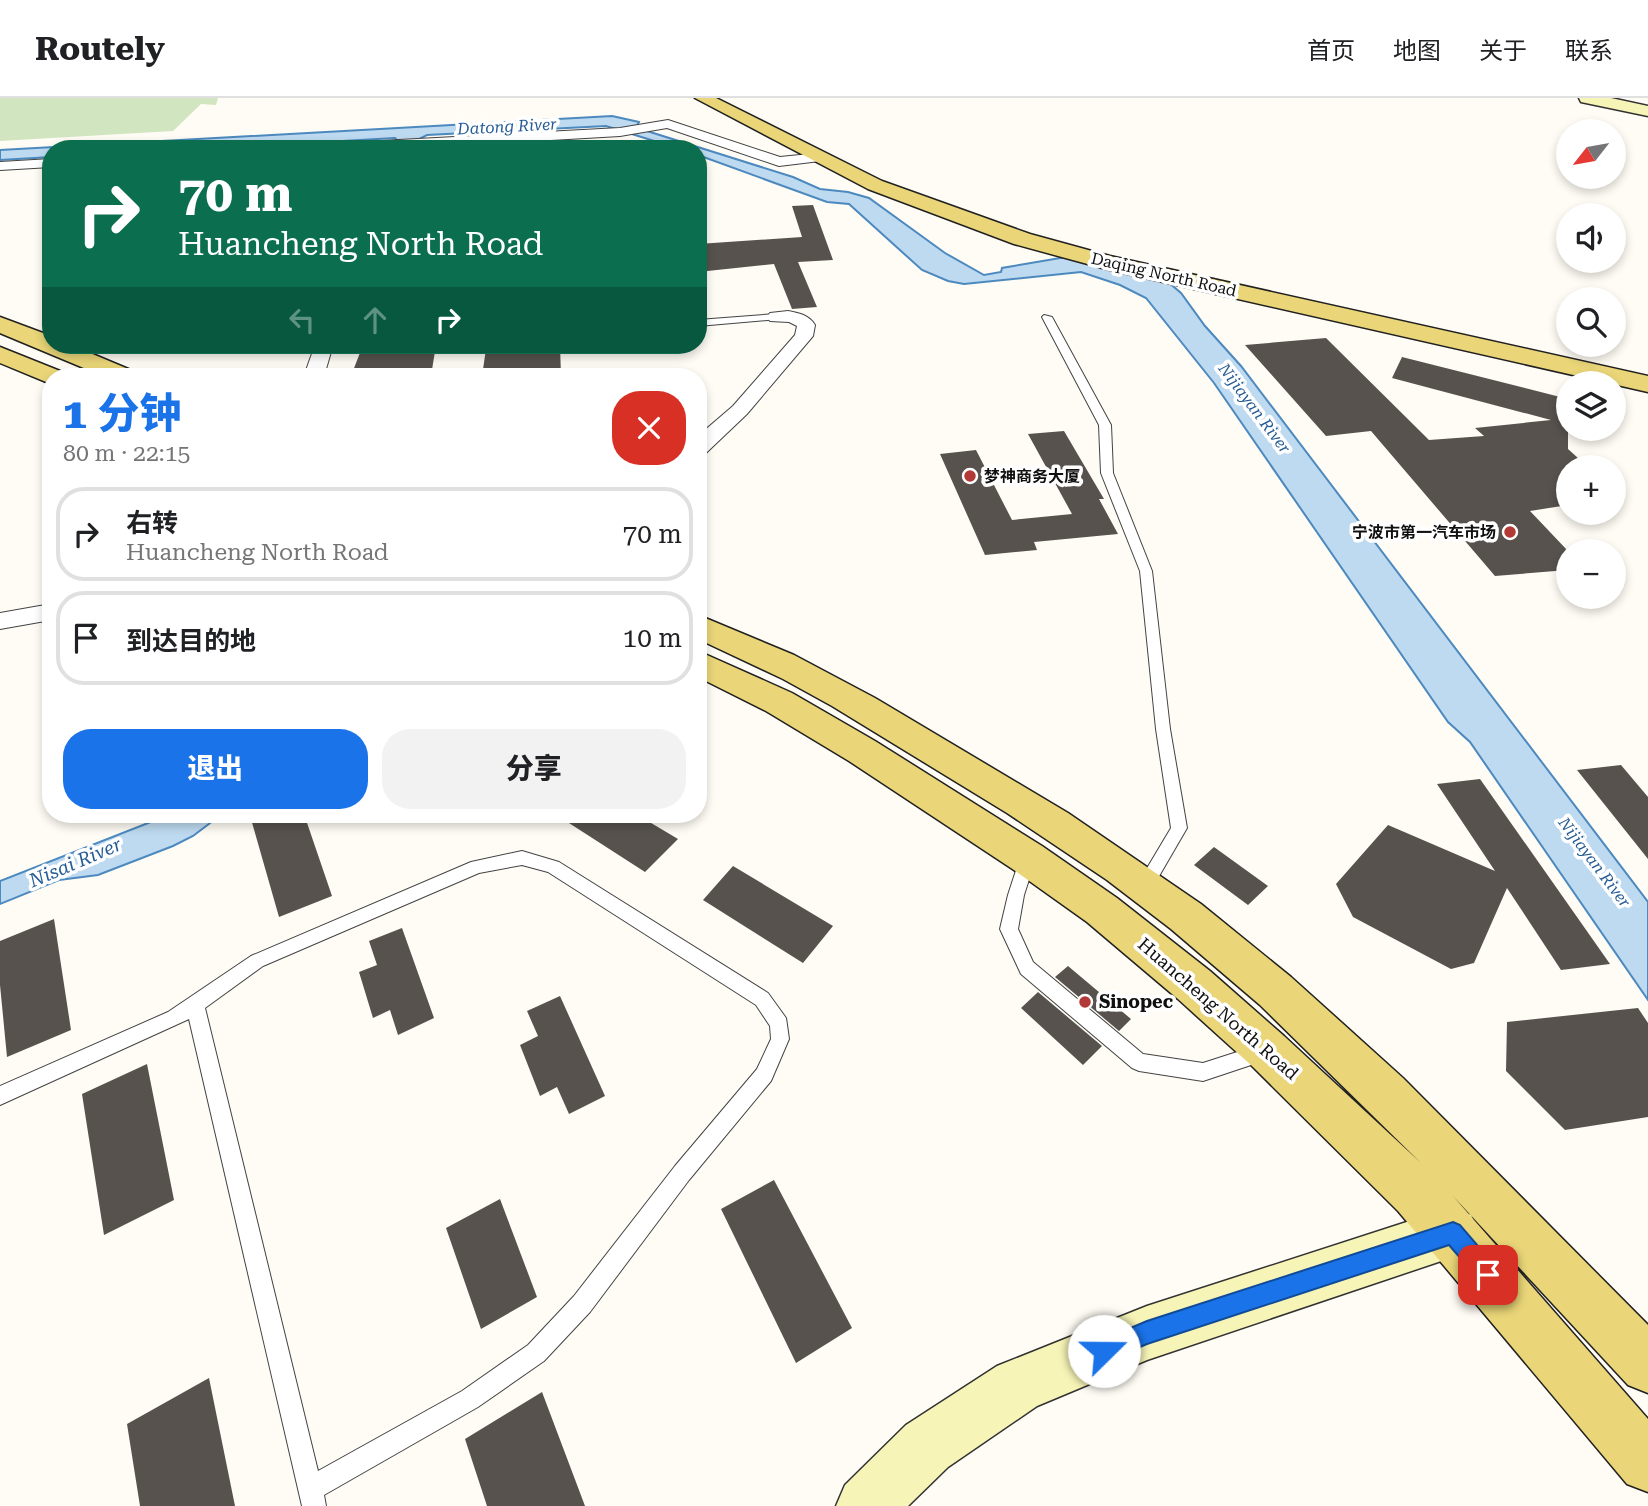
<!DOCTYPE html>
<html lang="zh">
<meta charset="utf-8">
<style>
:root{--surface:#fff;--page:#f2f2f2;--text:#202124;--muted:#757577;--line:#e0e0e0;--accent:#1a73e8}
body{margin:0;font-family:"Roboto Serif","Noto Sans SC",serif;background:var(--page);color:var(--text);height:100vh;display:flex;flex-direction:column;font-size:26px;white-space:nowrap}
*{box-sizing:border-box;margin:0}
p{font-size:23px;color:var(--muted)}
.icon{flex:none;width:38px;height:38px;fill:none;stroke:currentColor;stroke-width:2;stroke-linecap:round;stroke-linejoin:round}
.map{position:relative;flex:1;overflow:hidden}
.drawer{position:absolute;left:42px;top:270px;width:665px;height:455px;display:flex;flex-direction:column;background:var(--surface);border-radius:28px;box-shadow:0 4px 10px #0003}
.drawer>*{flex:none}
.top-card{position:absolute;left:42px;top:42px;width:665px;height:214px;border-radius:28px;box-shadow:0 4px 10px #0003;background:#0b6e4f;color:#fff;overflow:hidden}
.needle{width:46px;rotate:239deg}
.tools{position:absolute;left:1556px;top:21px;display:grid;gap:14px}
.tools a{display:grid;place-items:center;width:70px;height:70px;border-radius:50%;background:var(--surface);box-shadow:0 4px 10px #0003;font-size:35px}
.pin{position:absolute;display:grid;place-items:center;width:60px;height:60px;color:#fff;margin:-30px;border-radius:14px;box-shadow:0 4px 10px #0006}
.me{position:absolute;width:77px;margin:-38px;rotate:68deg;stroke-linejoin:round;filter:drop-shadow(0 0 5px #0008)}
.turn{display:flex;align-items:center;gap:24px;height:147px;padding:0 21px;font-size:32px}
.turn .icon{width:91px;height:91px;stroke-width:2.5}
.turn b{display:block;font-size:49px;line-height:60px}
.lanes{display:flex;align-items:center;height:66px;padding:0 21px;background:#0003;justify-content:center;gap:35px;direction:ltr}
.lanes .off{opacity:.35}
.round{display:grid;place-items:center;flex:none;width:74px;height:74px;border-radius:28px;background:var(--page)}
.head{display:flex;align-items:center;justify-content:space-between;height:119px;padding:0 21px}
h1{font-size:42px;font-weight:800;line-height:52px;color:var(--accent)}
.cta{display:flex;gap:14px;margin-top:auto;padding:14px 21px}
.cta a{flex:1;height:80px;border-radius:28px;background:var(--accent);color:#fff;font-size:28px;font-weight:800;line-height:80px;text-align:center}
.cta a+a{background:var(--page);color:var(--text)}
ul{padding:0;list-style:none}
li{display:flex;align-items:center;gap:21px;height:94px;margin:0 14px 10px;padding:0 7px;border:4px solid var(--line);border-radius:28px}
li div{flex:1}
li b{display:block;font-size:26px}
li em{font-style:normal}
header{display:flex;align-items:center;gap:42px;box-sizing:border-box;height:98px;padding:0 35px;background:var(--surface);border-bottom:2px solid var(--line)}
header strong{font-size:33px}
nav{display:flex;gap:38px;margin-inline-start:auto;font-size:24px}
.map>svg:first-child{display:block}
</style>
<header>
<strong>Routely</strong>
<nav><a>首页</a><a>地图</a><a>关于</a><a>联系</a></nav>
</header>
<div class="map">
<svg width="1648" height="1408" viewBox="0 0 1648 1408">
<rect width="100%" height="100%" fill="#fefcf4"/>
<path fill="#d1e6c0" d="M0,0h218l-2,7 -15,-1 -28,27 -173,10z"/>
<path fill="#bedaf0" stroke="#4c89bf" stroke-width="2" d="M612,18l27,6 -2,4 10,5 146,46 27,12 28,3 21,6 76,55 39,22 17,-3 1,-4 64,-11 102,25 13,11 24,33 36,40 407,536v98l-178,-258 -22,-20 -234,-339 -68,-85 -26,-13 -39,-13 -117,12 -16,-3 -26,-11 -73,-66 -22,-2 -129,-47v-6h-18l-74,-23 -179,9 -12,6 -6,8h-12l2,-7 -4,-4 -192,11h-152v8l-51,3v-10z
M171,716h51l-29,22 -20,10 -75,29 -39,5 -59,24v-23z"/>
<path fill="#57524d" d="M813,107l20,55 -35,2 19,45 -25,2 -18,-45 -76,8v-28l104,-7 -10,-31z
M1326,240l103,102 55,-4 -9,-8 76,-8 -159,-42 10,-21 166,42v50l20,18h-20v38l-38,6 38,40v19l-73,6 -124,-145 -45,5 -81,-91z
M363,247h73l-5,31h-80z
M537,247h23l1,31h-79l4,-27z
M1064,333l40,68h-5l19,35 -84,8 3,8 -52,5 -45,-101 36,-4 36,70 60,-6 -44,-80z
M1621,667l27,32v62l-71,-89z
M1480,681l130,185 -49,6 -54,-82 -33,75 -23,6 -98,-52 -17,-33 52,-59 107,46 -58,-87z
M266,716h38l28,82 -53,21 -28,-98z
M555,716h81l42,25 -33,33z
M1214,749l54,39 -20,19 -54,-40z
M733,768l100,60 -30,37 -100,-63z
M54,821l17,111 -64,27 -7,-72v-44z
M402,830l32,90 -36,17 -8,-25 -17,8 -14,-46 18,-7 -8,-24z
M1068,868l63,53 -12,12 -64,-54z
M1038,894l64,54 -19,19 -62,-57z
M560,898l45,100 -36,18 -12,-27 -17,9 -20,-51 18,-9 -11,-25z
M1638,910l10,15v94l-83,13 -59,-59 1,-49z
M147,966l27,136 -70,35 -22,-141z
M774,1082l78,148 -56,35 -75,-154z
M500,1101l37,98 -56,32 -35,-101z
M209,1280l26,128h-95l-13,-82z
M542,1294l43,114h-98l-22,-67z"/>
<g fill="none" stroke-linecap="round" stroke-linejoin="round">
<defs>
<path id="lane" d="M776,216l5,3 -2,2 -81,7v-6z
M1044,217l8,2 59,108 2,48 39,98 18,158 17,99 -36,62 -6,2 -6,-2 -2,-5 34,-57 -15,-99 -16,-158 -39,-98 -2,-48 -57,-108z
M522,753l37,11 209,131 18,25 3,21 -18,42 -82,99 -99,132 -46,49 -66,46 -154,88 2,11h-24l-113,-487 -189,86v-19l168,-74 83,-56 220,-94zM522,767l26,7 208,133 14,21 1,13 -14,30 -82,97 -101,130 -46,49 -66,46 -144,80 -113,-463 58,-42 216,-93z
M1028,753l6,2 2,5 -12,37 -6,34 15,33 110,92 60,9 59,-19 7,3 2,6 -2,6 -66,22 -64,-10 -7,-3 -111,-94 -21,-45 8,-34 12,-37 2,-5z"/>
<path id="street" d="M668,22l112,37 40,-4 7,4 -7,4 -41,5 -112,-38 -47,8 -227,13h-93l7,-4 313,-17z
M51,61v8l-51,3v-8z
M788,213c11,2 21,4 27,14l-2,11 -66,78 -41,39 -8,1v-18l35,-30 62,-71 2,-9 -8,-4 -19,-1 -3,-4 3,-4z
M315,247h18l-9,31h-20z
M51,506v16l-51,9v-16z"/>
<path id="secondary" d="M1579,0h32l37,8v10l-67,-14z
M1453,1109l18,8 8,18 -8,18 -324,109 -110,46 -89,61 -40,39h-72l9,-21 61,-60 91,-59 150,-60z"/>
<path id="primary" d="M695,0h21l166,83 148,53 80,22 538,120v16l-542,-123 -92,-25 -146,-55z
M0,219l51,19v9h20l62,26 4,5h-34l-103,-43z
M0,249l60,24 4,5h-13v8l-51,-21z
M698,517l96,40 81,43 193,115 133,91 90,73 112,101 245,247v68l-20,-8 -175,-189 195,223v73l-21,-8 -229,-273 -146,-145 -74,-67 -91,-77 -73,-52 -165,-109 -83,-50 -68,-34v-26l94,42 83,48 167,105 75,52 93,73 74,65 137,127 -161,-158 -89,-76 -64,-49 -100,-67 -175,-107 -49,-27 -85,-40z"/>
</defs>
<use href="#lane" stroke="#434343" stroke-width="2"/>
<use href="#street" stroke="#434343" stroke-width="2"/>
<use href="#secondary" stroke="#323232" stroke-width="3"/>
<use href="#primary" stroke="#212121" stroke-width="3"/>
<use href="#lane" fill="#fff" fill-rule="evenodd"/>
<use href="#street" fill="#fff" fill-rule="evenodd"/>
<use href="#secondary" fill="#f6f4b6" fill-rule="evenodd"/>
<use href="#primary" fill="#ead678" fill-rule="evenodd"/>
</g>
<path fill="#1a73e8" stroke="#114b97" stroke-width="2" d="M1453,1124l7,3 36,42 3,8 -3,7 -8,4 -7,-4 -32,-37 -302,99 -43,18 -9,-3 -3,-8 3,-8 52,-22z"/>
<g fill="#b23936" stroke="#fff" stroke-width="2.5">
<circle cx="970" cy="378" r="7"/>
<circle cx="1510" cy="434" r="7"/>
<circle cx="1085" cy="904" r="7"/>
</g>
<g text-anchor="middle" stroke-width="7" stroke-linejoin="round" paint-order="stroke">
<g font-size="16" font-style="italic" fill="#265c95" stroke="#fff">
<text transform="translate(507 28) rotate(-3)" y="6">Datong River</text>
<text transform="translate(1255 310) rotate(53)" y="6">Nijiayan River</text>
<text transform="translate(1595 764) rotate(53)" y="6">Nijiayan River</text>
</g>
<g font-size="16" fill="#101010" stroke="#fff">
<text transform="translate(1164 176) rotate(13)" y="6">Daqing North Road</text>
</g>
<g font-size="16" font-weight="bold" fill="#101010" stroke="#fff" text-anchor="start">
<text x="984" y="384">梦神商务大厦</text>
<text x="1496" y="440" text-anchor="end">宁波市第一汽车市场</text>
</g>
<g font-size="18" font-weight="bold" fill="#101010" stroke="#fff" text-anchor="start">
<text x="1099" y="910">Sinopec</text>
</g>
<g font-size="18" fill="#101010" stroke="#fff">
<text transform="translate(1218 911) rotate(41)" y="6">Huancheng North Road</text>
</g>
<g font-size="19" font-style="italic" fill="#265c95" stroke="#fff">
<text transform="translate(75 764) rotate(-23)" y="7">Nisai River</text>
</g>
</g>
</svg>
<div class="tools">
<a><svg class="needle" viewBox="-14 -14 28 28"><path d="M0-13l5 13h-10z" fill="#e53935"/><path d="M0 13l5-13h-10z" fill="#757577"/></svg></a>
<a><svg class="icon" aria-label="sound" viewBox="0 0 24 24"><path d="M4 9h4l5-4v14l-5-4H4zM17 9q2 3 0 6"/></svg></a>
<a><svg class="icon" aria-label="search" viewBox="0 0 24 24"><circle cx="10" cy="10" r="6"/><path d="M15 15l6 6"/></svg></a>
<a><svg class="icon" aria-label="layers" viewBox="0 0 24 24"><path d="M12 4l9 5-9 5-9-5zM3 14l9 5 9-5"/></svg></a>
<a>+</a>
<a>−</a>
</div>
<div class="pin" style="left:1488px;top:1177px;background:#d93025"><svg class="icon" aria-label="arrive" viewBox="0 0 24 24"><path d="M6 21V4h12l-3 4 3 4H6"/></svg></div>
<svg class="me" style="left:1104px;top:1253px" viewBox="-20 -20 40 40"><circle r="19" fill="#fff"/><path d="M0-13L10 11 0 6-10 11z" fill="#1a73e8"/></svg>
<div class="top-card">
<div class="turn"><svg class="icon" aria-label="right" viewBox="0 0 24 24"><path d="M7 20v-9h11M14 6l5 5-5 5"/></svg><div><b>70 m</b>Huancheng North Road</div></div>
<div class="lanes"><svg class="icon off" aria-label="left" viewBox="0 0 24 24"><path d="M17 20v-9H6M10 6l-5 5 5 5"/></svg><svg class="icon off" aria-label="ahead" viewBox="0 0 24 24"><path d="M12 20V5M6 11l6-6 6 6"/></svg><svg class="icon" aria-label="right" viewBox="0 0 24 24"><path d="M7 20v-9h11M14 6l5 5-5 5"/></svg></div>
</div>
<section class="drawer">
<div class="head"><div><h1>1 分钟</h1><p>80 m · 22:15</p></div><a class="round" style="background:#d93025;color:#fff"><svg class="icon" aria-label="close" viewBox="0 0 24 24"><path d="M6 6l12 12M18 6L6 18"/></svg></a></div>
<ul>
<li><svg class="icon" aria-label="right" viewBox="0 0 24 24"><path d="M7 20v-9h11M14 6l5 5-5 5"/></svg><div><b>右转</b><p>Huancheng North Road</p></div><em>70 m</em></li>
<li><svg class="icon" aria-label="arrive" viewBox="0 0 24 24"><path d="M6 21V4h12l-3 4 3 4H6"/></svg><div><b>到达目的地</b></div><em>10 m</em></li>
</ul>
<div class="cta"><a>退出</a><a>分享</a></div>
</section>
</div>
